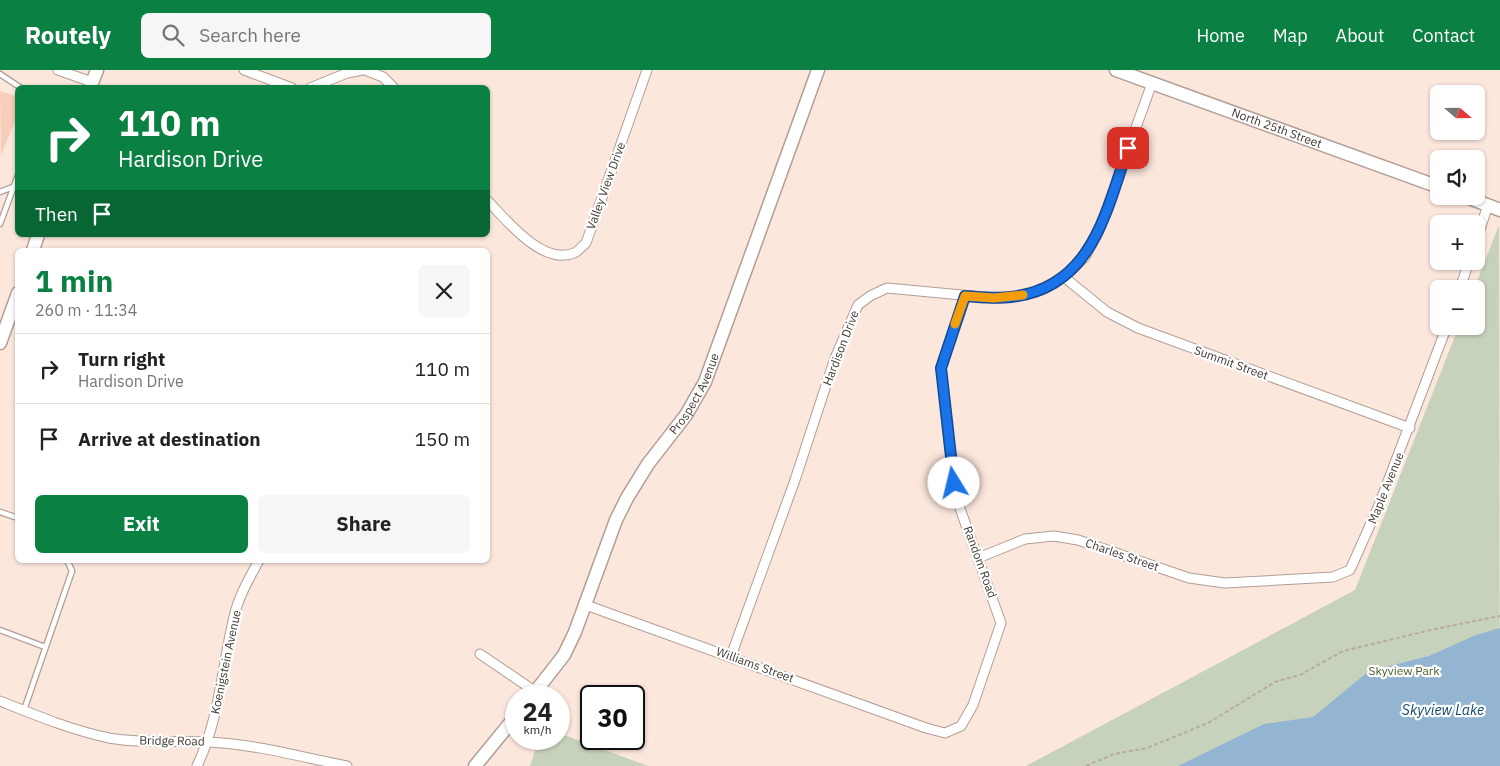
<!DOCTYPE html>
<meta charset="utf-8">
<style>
:root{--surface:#fff;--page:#f6f6f6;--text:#222;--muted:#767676;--line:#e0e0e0;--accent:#0b8043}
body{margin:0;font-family:"IBM Plex Sans",sans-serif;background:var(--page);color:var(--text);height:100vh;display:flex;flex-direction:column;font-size:19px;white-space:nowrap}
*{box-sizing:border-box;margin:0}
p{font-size:16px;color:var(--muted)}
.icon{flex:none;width:28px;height:28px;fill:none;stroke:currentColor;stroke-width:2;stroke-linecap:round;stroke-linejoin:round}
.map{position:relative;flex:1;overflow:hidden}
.panel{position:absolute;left:15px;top:178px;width:475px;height:315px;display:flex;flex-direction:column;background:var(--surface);border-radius:8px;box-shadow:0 1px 4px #0004}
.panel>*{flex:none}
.top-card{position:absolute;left:15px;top:15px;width:475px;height:152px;border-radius:8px;box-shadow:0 1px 4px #0004;background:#0b8043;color:#fff;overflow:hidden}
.needle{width:32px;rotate:110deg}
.tools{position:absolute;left:1430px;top:15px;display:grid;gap:10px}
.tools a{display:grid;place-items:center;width:55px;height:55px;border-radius:8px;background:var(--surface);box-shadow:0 1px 4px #0004;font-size:25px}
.speed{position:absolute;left:505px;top:615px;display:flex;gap:10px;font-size:25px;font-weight:700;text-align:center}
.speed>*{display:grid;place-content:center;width:65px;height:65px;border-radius:50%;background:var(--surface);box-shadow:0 1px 4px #0004;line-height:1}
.speed small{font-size:12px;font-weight:400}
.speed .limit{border:2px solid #111;border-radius:8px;background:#fff;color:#111}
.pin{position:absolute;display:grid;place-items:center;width:42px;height:42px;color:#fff;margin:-21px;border-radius:10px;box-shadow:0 2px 8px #0006}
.me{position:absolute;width:55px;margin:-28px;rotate:351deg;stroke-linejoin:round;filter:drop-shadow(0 0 4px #0008)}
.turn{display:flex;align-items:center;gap:18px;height:105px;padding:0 20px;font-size:22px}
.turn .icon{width:65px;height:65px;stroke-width:2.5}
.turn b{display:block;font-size:35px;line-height:42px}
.then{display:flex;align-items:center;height:48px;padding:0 20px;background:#0003;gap:10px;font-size:19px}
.round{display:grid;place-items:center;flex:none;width:52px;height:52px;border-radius:8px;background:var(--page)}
.head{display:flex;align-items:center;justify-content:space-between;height:85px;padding:0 20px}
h1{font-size:30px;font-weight:700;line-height:38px;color:var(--accent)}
.action{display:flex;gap:10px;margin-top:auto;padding:10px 20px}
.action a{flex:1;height:58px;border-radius:8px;background:var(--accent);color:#fff;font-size:20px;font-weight:700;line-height:58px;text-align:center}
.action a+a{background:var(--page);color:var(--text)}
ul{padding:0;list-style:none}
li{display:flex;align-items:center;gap:15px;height:70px;padding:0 20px;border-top:1px solid var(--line)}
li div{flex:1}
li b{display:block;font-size:19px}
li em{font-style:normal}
header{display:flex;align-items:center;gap:30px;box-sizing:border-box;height:70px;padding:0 25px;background:var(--accent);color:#fff}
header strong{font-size:24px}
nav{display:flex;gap:28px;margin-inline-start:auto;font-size:18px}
.search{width:350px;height:45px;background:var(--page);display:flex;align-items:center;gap:12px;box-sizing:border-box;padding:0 18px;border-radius:8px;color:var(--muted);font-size:19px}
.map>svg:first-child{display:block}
</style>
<header>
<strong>Routely</strong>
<div class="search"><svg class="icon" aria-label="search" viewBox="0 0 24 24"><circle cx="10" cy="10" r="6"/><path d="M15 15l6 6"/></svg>Search here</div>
<nav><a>Home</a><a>Map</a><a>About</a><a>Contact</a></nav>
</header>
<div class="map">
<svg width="1500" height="696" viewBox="0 0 1500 696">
<rect width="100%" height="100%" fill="#fce7dd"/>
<path fill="#c7d2bc" d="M1499,155l1,541h-474l329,-176 104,-264h17v-37h-2z
M559,663l89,33h-118l9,-27h20z"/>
<path fill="#94b5d1" d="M1500,558v138h-322l86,-42 49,-7 56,-46 60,-15 47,-21z"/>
<path fill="#f8ceba" d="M0,21l18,6v17l-17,41z"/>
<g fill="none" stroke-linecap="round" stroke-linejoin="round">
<defs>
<path id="lane" d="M0,4l21,14
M0,122l13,-5
M0,154l18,-49
M0,442l18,6
M0,560l45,17
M24,640l48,-139 -5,-11"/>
<path id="street" d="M58,0l34,12
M244,0l48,18
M365,0l18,7 11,11
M310,18l37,-15 15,-3
M488,131c19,20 55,65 86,52 4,-1 8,-7 12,-10l61,-173
M1476,171l12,-36
M1064,207l43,35 31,16 272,100
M1460,219l9,-28
M978,488l47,-19 29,-3 24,4 111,38 36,5 108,-6 17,-7 29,-65 68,-179
M586,535l340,123 19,5 16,-7 12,-21 28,-82 -44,-123 -7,-50 -9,-82 24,-72
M480,584l56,38
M731,586l64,-176 40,-122 23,-53 12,-9 17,-8 107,10 18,-1 30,-7 22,-13 21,-20 13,-24 54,-150
M0,631c35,14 71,29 109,37 32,6 66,2 99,4 47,2 93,15 139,24
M197,696c24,-50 25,-105 39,-157 5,-18 15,-33 23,-49"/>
<g id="secondary">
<path id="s1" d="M1116,0l323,117"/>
<path d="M90,18l7,-18"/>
<path d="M1464,126l36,14"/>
<path d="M33,180l5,-15"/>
<path d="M0,273l18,-50"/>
<path id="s2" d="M532,626l32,-41 11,-23 41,-112 11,-22 21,-34 38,-49 19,-33 113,-312"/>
<path d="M475,696l41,-50"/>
</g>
</defs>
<use href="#lane" stroke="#b19e95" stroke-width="7"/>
<use href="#street" stroke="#b19e95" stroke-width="11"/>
<use href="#secondary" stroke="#b19e95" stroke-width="15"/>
<path stroke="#baaaa2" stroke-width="2" stroke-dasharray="4 2.5" stroke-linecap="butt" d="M1086,696l28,-12 33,-6 61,-25 67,-41 25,-7 43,-24 92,-22 65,-13"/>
<use href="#lane" stroke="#fff" stroke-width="4.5"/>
<use href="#street" stroke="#fff" stroke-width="9"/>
<use href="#secondary" stroke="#fff" stroke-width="12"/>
</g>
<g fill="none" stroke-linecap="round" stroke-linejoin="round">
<defs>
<path id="route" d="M954,413l-13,-115 24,-72c15,1 30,3 46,1 81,-9 95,-85 117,-149"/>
</defs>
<use href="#route" stroke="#114b97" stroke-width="12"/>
<use href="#route" stroke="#1a73e8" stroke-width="9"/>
<path stroke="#f59e0b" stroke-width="9" d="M955,254l10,-28 29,2 29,-3"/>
</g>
<g text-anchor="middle" stroke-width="4.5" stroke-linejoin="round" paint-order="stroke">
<g font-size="12" fill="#403834" stroke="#fff">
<text dy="4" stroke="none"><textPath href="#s1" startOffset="171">North 25th Street</textPath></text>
<text transform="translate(606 116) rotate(-70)" y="4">Valley View Drive</text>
<text transform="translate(841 278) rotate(-69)" y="4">Hardison Drive</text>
<text transform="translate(1231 293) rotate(20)" y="4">Summit Street</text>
<text dy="4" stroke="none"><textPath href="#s2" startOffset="346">Prospect Avenue</textPath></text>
<text transform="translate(1386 418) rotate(-68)" y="4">Maple Avenue</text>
<text transform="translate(1122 485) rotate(19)" y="4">Charles Street</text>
<text transform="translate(980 492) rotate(70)" y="4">Random Road</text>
<text transform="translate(226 592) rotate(-78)" y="4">Koenigstein Avenue</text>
<text transform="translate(755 595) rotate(20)" y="4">Williams Street</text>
<text transform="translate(172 671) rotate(1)" y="4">Bridge Road</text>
</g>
<g font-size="12" fill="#455e28" stroke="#fff">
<text x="1404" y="605">Skyview Park</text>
</g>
<g font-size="14" font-style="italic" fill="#0d456b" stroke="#fff">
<text x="1443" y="645">Skyview Lake</text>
</g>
</g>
</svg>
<div class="tools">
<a><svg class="needle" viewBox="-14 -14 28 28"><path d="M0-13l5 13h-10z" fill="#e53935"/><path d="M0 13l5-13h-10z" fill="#767676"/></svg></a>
<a><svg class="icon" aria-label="sound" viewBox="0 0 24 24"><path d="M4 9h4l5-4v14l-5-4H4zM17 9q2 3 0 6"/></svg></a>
<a>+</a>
<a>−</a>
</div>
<div class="speed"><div>24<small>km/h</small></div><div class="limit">30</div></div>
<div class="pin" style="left:1128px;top:78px;background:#d93025"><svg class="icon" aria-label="arrive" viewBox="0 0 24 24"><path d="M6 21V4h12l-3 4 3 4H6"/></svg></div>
<svg class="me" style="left:954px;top:413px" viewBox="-20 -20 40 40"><circle r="19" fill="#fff"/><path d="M0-13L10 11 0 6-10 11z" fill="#1a73e8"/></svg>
<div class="top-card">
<div class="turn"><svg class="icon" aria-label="right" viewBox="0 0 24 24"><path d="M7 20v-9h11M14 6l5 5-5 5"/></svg><div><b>110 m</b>Hardison Drive</div></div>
<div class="then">Then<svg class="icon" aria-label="arrive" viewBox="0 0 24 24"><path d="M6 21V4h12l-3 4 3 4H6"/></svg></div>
</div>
<section class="panel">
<div class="head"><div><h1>1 min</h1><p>260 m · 11:34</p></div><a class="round"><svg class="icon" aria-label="close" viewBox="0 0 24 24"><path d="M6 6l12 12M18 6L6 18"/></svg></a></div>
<ul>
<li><svg class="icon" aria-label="right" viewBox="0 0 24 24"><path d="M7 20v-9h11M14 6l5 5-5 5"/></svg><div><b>Turn right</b><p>Hardison Drive</p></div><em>110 m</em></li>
<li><svg class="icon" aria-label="arrive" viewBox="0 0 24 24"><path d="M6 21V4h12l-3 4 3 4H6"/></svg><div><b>Arrive at destination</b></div><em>150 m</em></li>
</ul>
<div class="action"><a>Exit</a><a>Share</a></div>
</section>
</div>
